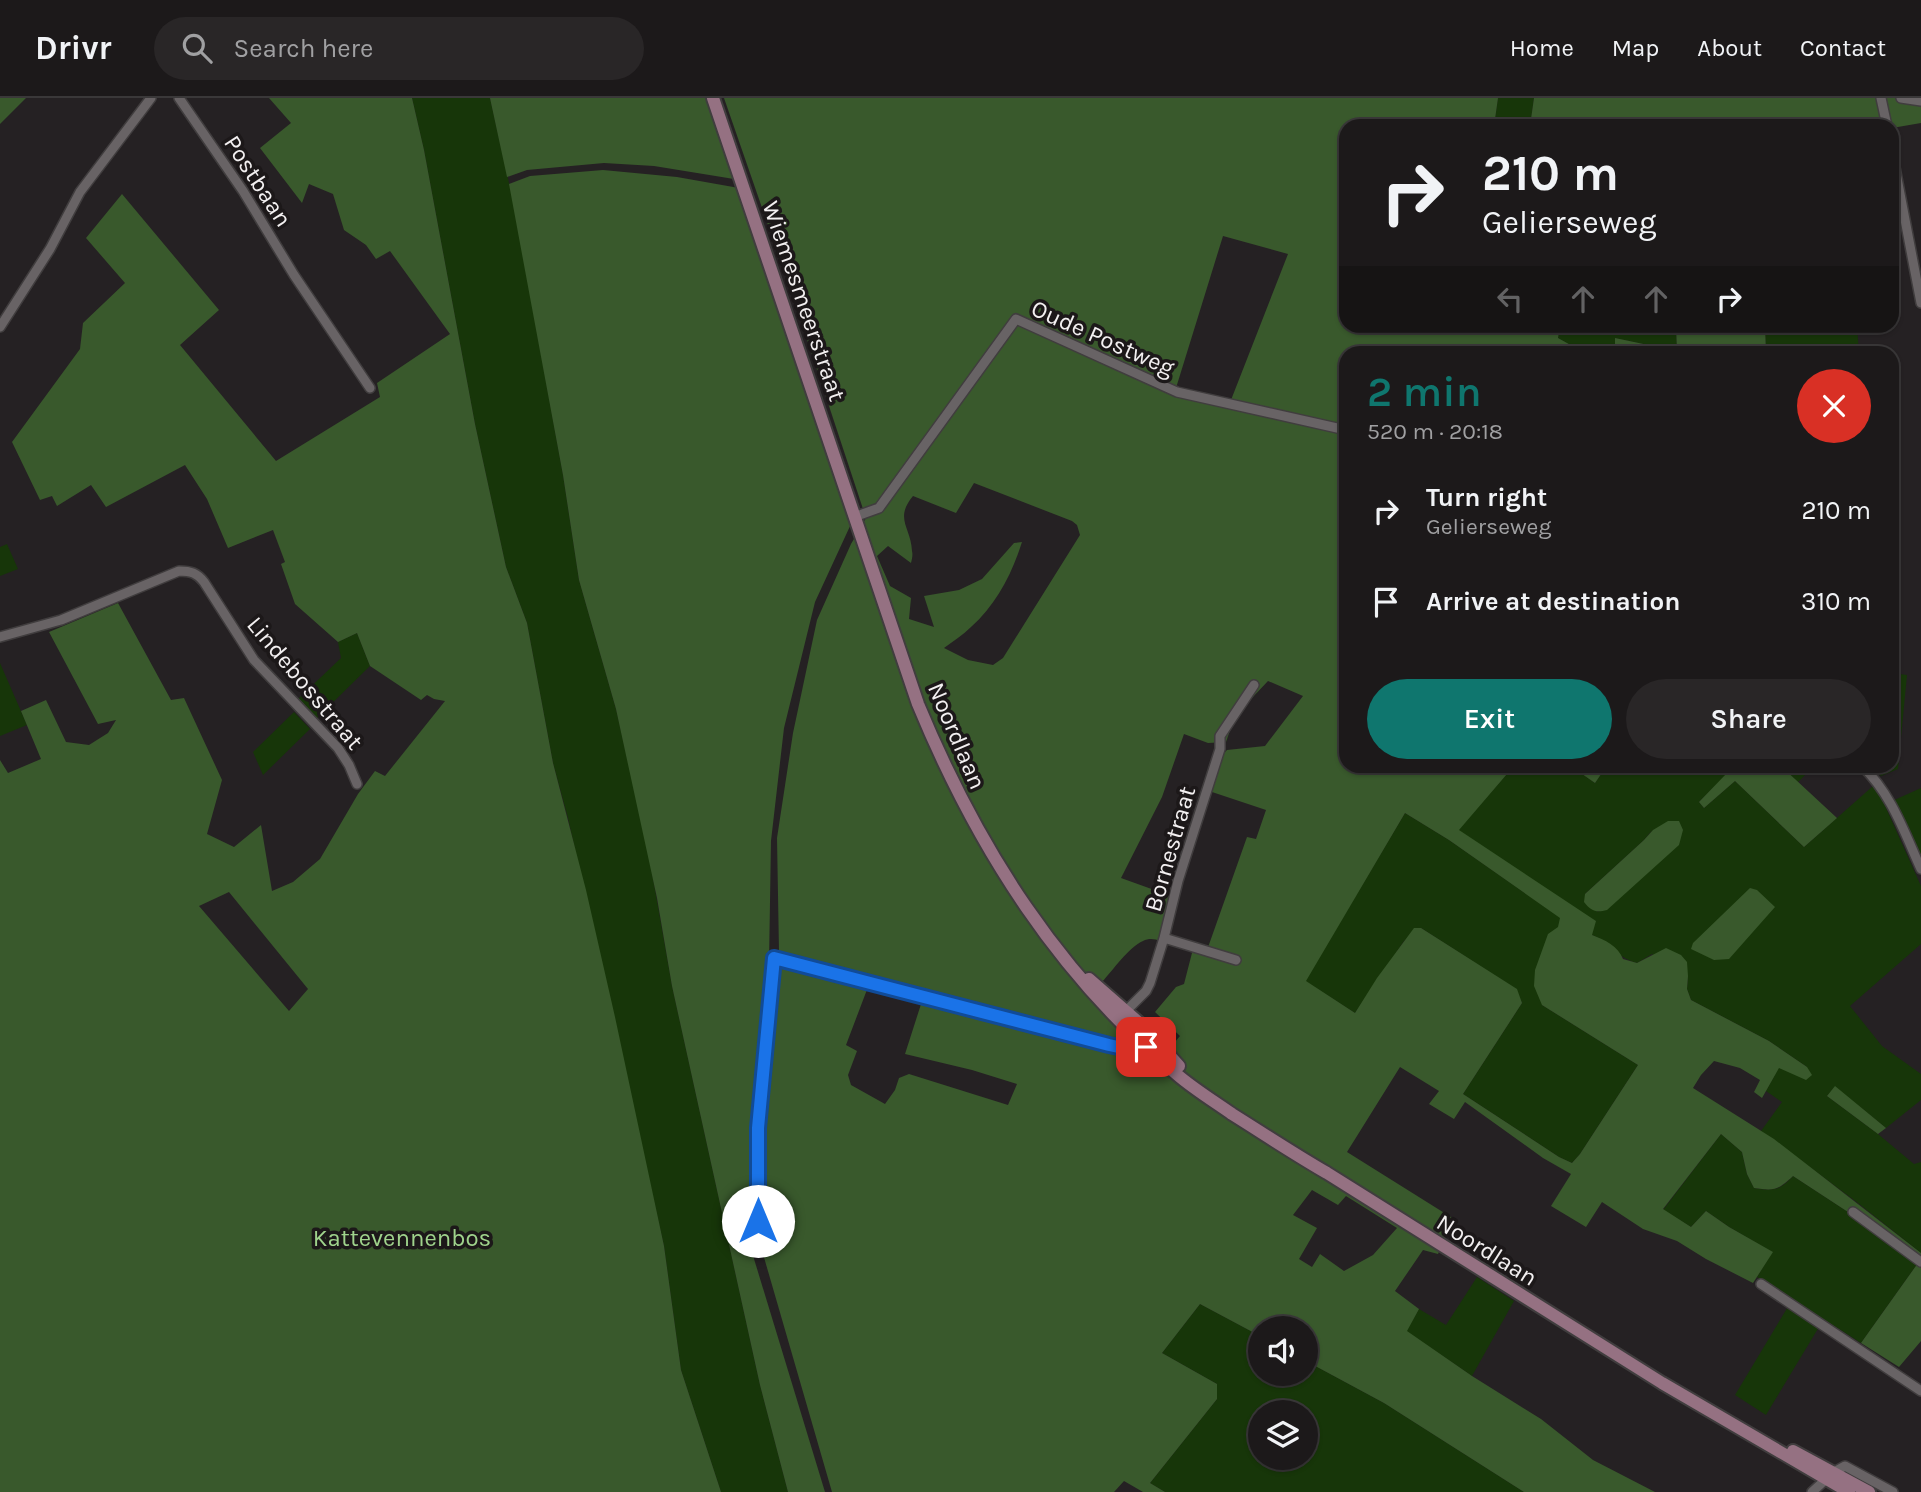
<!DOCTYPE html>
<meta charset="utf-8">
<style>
:root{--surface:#1c191a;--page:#292627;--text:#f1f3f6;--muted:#a0a0a2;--line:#3a3839;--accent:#0f766e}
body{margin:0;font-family:Karla,sans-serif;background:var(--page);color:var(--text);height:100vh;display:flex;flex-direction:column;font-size:26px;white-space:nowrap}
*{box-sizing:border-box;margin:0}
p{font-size:23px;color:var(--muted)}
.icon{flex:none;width:38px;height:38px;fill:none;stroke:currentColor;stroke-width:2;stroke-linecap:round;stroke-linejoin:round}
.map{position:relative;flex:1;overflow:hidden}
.sheet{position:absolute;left:1339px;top:248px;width:560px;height:427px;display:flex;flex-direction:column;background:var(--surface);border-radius:21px;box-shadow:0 2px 5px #0004,0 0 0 2px var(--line)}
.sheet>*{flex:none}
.top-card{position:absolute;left:1339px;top:21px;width:560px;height:214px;border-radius:21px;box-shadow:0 2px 5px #0004,0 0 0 2px var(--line);background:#1c191a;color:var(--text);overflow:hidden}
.tools{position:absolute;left:1248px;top:1218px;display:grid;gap:14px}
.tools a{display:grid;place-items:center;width:70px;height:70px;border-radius:50%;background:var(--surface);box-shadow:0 2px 5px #0004,0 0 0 2px var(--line);font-size:35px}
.pin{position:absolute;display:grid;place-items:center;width:60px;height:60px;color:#fff;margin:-30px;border-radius:14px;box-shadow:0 4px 10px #0006}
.me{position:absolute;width:77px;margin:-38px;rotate:0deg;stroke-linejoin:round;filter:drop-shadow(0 0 5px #0008)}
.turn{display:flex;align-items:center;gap:24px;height:147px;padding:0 28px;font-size:32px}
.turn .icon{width:91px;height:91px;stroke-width:2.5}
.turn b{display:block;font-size:49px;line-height:60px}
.lanes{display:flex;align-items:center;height:66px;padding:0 28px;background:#0003;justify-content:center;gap:35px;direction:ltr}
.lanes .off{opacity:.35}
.round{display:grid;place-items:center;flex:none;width:74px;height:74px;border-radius:37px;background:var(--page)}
.headline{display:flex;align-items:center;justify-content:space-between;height:119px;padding:0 28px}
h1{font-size:42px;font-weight:600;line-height:52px;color:var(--accent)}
.button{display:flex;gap:14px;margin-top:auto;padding:14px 28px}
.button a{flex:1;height:80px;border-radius:42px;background:var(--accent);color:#fff;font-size:28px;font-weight:600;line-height:80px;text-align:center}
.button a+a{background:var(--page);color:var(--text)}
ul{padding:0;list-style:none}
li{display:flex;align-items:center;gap:21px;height:91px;padding:0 28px}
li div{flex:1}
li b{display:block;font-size:26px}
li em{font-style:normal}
header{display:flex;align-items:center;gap:42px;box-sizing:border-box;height:98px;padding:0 35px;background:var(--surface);border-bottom:2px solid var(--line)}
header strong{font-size:33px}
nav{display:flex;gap:38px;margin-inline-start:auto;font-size:24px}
.search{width:490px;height:63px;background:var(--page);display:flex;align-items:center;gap:18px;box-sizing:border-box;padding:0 24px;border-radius:38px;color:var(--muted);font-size:26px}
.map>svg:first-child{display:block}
</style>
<header>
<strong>Drivr</strong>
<div class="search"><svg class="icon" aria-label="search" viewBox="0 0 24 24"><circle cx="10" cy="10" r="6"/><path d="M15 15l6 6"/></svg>Search here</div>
<nav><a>Home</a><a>Map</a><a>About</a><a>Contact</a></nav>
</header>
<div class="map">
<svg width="1921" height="1394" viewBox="0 0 1921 1394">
<rect width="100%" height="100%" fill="#252123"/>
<path fill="#173609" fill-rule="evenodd" d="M412,0h78l24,107 49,270 16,105 37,129 32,141 24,136 88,399 28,107h-67l-40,-122 -17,-124 -96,-428 -15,-55 -26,-140 -21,-56 -31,-143 -51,-274z
M1498,0h36l-4,28h-36z
M1560,228h116l1,25 -62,-13v15h-30l-27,-15z
M1765,228h92l2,27h-93z
M7,446l11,25 -18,7v-29z
M357,535l13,33 -53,52 -19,-19 43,-41 -3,-16z
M0,565l27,62 -27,11z
M1892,575l15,2 -9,94 -17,7 -10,-9 21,-1z
M294,614l16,17 -47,46 -10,-23z
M1513,669h59l23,16 11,-16h115l7,6 -29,29 5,6 31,-27 69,66 69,-61 9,13 39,87v58l-71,62 32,40 39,28v26l-35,28 -51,-41 -8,9 51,38 36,30 7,-2v91l-63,-50 -97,-72 21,-29 -16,-11 13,-24h28l-38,-26 -78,-41 -4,-11 1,-13 -36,-22 -15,9c-22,-6 -26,-21 -45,-28l-134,-105zM1653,731l-55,83 -13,-18 59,-54z
M1782,669h31l-15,15z
M1921,690v75l-29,-62z
M1405,715l44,27 112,78 -19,87 96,60 -58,89 -8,9 -13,-6 -96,-63 59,-91 -6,-14 -95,-61 -17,13 -49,72 -50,-32z
M1721,1036l21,18 5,22 7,14c20,3 25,3 39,-12l55,36 70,51 -57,80 -104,-66 15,-25 -43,-25 -23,-16 -15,16 -28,-17z
M1477,1179l37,24 -42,75 -66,-45 13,-22 27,16z
M1200,1206l60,32v38h46v-13l78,42 140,89h-359l-15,-9 67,-84v-15l-55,-31zM1260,1314h46v46h-46z
M1789,1207l30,22 -53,88 -31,-20z"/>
<path fill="#39592c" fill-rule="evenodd" d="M0,0h26l-26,26z
M269,0h143l12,52 51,274 31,143 21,56 26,140 33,127 29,127 49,229 17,124 40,122h-721v-732l8,13 33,-14 -20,-48 25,-11 20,42 23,3 19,-12 8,-13 -18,4 -49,-92 69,-29 53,97 13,-2 38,82 -15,54 27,13 27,-22 11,66 21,-9 27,-23 38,-65 17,-23 10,5 60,-75 -11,-2 -7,-4 -6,5 -51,-34 -13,-33 -19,9 -43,-38 -14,-40 4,-2 -12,-32 -45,18 -21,-49 -22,-34 -79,42 -15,-22 -34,21 -5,-10 -12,4 -28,-58 68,-93 3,-26 42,-40 -39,-45 36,-44 97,116 -39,35 96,116 104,-64 -3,-14 73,-49 -60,-83 -14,8 -10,-14 -22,-15 -11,-36 -24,-10 -7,19 -42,-55 31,-25zM229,794l79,97 -19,22 -90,-105z
M490,0h217l27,81 -80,-13 -50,-3 -77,7 -20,7z
M724,0h774l-4,28h-148v200h214l-2,12 27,15 -239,1v412l167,1 -54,63 137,91 -4,14c13,5 26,11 31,24l14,4 29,-15 15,7 6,7 1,14 -1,13 4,11 78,41 38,26 5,8 -6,5 -27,-12 -17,30 -8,-6 6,-12 -20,-12 -26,-7 -13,14 -8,13 81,51 147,114v88l-22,26 -38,-24 57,-80 -70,-51 -55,-36c-15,14 -18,15 -39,12l-7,-14 -5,-22 -21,-18 -58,75 28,18 15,-16 23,16 44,25 -20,31 -47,-24 -29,-18 -34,-12 -41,-27 -16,25 -35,-21 20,-32 -28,-16 -78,-56 -11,17 -25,-15 10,-13 -39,-24 -53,85 107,67 -16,35 -15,-4 -28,41 24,18 -12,22 65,45 69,43 52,41 62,32h-131l-140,-89 -78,-42v-33h-46v8l-60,-32 -38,49 55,31v15l-67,84 15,9h-22l-19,-11 -10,11h-282l-71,-245 1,-121 17,-174 -2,-114 16,-105 24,-113 34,-76 15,-26 -72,-218zM1223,138l65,18 -57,146 -55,-12zM974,385l98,38 5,4 3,10 -77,123 -10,7 -25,-5 -24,-12c9,-7 19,-13 27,-21 25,-22 41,-53 51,-85l-8,1 -32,36 -23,11 -35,6 10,31 -25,-8 2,-21 -21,-12 -13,-30 11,-10 23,17c1,-4 2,-8 1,-12 -1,-24 -18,-32 1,-55l43,17zM1268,583l35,15 -38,50 -38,4 -11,12 -7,29 57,19 -10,29 -9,-2 -41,116 -13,-4 -9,35 -8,3 -21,25 25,24 -11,13 -67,-67c11,-12 27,-35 41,-41 6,-3 12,-2 17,0l11,-45 -50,-18 41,-81 22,-63 24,9 18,-1 9,-26zM1405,715l44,27 111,78 -2,9 -10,7 -13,36 -1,16 8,19 96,60 -58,89 -8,9 -13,-6 -96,-63 59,-91 -5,-14 -96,-61h-7l-37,50 -22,35 -49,-32zM868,889l54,14 -17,53 67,16 45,14 -9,21 -99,-31 -10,4 -4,12 -10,14 -34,-19 -3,-10 9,-24 -11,-6zM1312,1092l26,15 8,-9 51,32 -24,27 -29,16 -24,-17 -8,13 -13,-8 18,-31 -24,-13z
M1534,0h387v25l-29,5v-2h-362z
M603,72l74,7 62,11 112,336 -36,78 -31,126 -13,113 -2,122 -13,165 -5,121 74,243h-37l-28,-107 -88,-399 -15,-88 -41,-189 -37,-129 -16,-105 -54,-291 21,-8z
M1676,228h89l1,27h-151v-15l62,13z
M1572,669h34l-11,16z
M1721,669h61l55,51 -33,29 -69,-66 -31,27 -5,-6 28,-29z
M1668,723h11l4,9 -4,15 -72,65c-11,3 -16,1 -23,-8l1,-8 59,-54 9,-10z
M1750,790l7,2 18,17 -46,52 -15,1 -23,-11 2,-6z
M1835,988l51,42 -8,6 -51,-38z"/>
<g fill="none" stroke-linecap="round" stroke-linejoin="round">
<defs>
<path id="minor" d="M179,0l64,93 51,84 76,113
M1881,0l6,28
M1901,0l20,3
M1892,54l29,151
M0,229l50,-78 30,-57 71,-94
M854,419l25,-9 137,-189 161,73 169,38
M0,539l61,-17 118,-49c12,0 18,2 25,11l50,78 84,88 11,17 8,19
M1862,668c29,27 43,68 59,103
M1164,840l72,22
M1124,915l22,-22 4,-8 14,-45 14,-57 42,-132v-13l34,-51
M1853,1114l68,50
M757,1149l2,-41 -1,-78 16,-170 335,87 28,6 9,-4
M1761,1186l160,107
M1812,1394l22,-20 11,-6 48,26"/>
<path id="secondary" d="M713,0l205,606c60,145 141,272 262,373 17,14 35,25 52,37 32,20 62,40 95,59l335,210 187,109
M1089,881l56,49 34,38
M1793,1353l76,41"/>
</defs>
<use href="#minor" stroke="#403d3e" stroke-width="12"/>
<use href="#secondary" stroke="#403d3e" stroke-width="16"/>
<use href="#minor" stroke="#686365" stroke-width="9"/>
<use href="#secondary" stroke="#957182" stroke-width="12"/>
</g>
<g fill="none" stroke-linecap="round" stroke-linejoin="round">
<defs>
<path id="route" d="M758,1123v-93l16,-170 335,87 28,6 9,-4"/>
</defs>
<use href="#route" stroke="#114b97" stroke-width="18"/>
<use href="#route" stroke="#1a73e8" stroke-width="12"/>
</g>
<g text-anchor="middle" stroke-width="7" stroke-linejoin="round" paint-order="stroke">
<g font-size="24" fill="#f3f0f1" stroke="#1c1819">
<text transform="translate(258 83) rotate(57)" y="8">Postbaan</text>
<text transform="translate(804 203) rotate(71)" y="8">Wiemesmeerstraat</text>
<text transform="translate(1103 240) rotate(24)" y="8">Oude Postweg</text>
<text transform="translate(305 585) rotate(50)" y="8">Lindebosstraat</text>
<text transform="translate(957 638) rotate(67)" y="8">Noordlaan</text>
<text transform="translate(1170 751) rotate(-74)" y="8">Bornestraat</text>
<text transform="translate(1487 1152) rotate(32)" y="8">Noordlaan</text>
</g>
<g font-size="24" fill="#9fd38c" stroke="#1c1819">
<text x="402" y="1148">Kattevennenbos</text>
</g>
</g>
</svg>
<div class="tools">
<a><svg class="icon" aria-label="sound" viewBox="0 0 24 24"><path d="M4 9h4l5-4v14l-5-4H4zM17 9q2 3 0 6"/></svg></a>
<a><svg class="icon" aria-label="layers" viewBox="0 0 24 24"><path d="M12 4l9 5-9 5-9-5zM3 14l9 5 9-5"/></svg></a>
</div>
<div class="pin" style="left:1146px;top:949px;background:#d93025"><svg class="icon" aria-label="arrive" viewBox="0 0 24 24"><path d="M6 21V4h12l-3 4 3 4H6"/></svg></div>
<svg class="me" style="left:758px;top:1123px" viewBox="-20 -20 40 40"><circle r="19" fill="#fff"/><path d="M0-13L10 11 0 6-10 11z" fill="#1a73e8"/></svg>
<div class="top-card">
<div class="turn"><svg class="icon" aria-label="right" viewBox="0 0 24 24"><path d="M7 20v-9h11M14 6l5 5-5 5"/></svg><div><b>210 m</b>Gelierseweg</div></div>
<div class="lanes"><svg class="icon off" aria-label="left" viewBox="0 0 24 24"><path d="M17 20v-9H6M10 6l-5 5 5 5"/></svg><svg class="icon off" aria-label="ahead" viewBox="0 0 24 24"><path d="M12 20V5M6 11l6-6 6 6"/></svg><svg class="icon off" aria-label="ahead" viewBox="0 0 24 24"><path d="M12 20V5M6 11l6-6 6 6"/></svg><svg class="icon" aria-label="right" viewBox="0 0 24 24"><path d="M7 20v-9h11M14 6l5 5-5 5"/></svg></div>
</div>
<section class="sheet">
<div class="headline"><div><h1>2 min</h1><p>520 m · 20:18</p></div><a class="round" style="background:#d93025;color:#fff"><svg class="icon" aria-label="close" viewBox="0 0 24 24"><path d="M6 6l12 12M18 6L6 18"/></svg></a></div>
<ul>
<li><svg class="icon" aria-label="right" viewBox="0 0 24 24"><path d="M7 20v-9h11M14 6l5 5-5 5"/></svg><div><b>Turn right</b><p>Gelierseweg</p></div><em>210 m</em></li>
<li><svg class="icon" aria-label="arrive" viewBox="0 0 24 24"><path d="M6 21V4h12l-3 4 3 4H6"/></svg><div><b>Arrive at destination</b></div><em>310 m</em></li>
</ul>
<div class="button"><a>Exit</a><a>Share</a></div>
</section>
</div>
